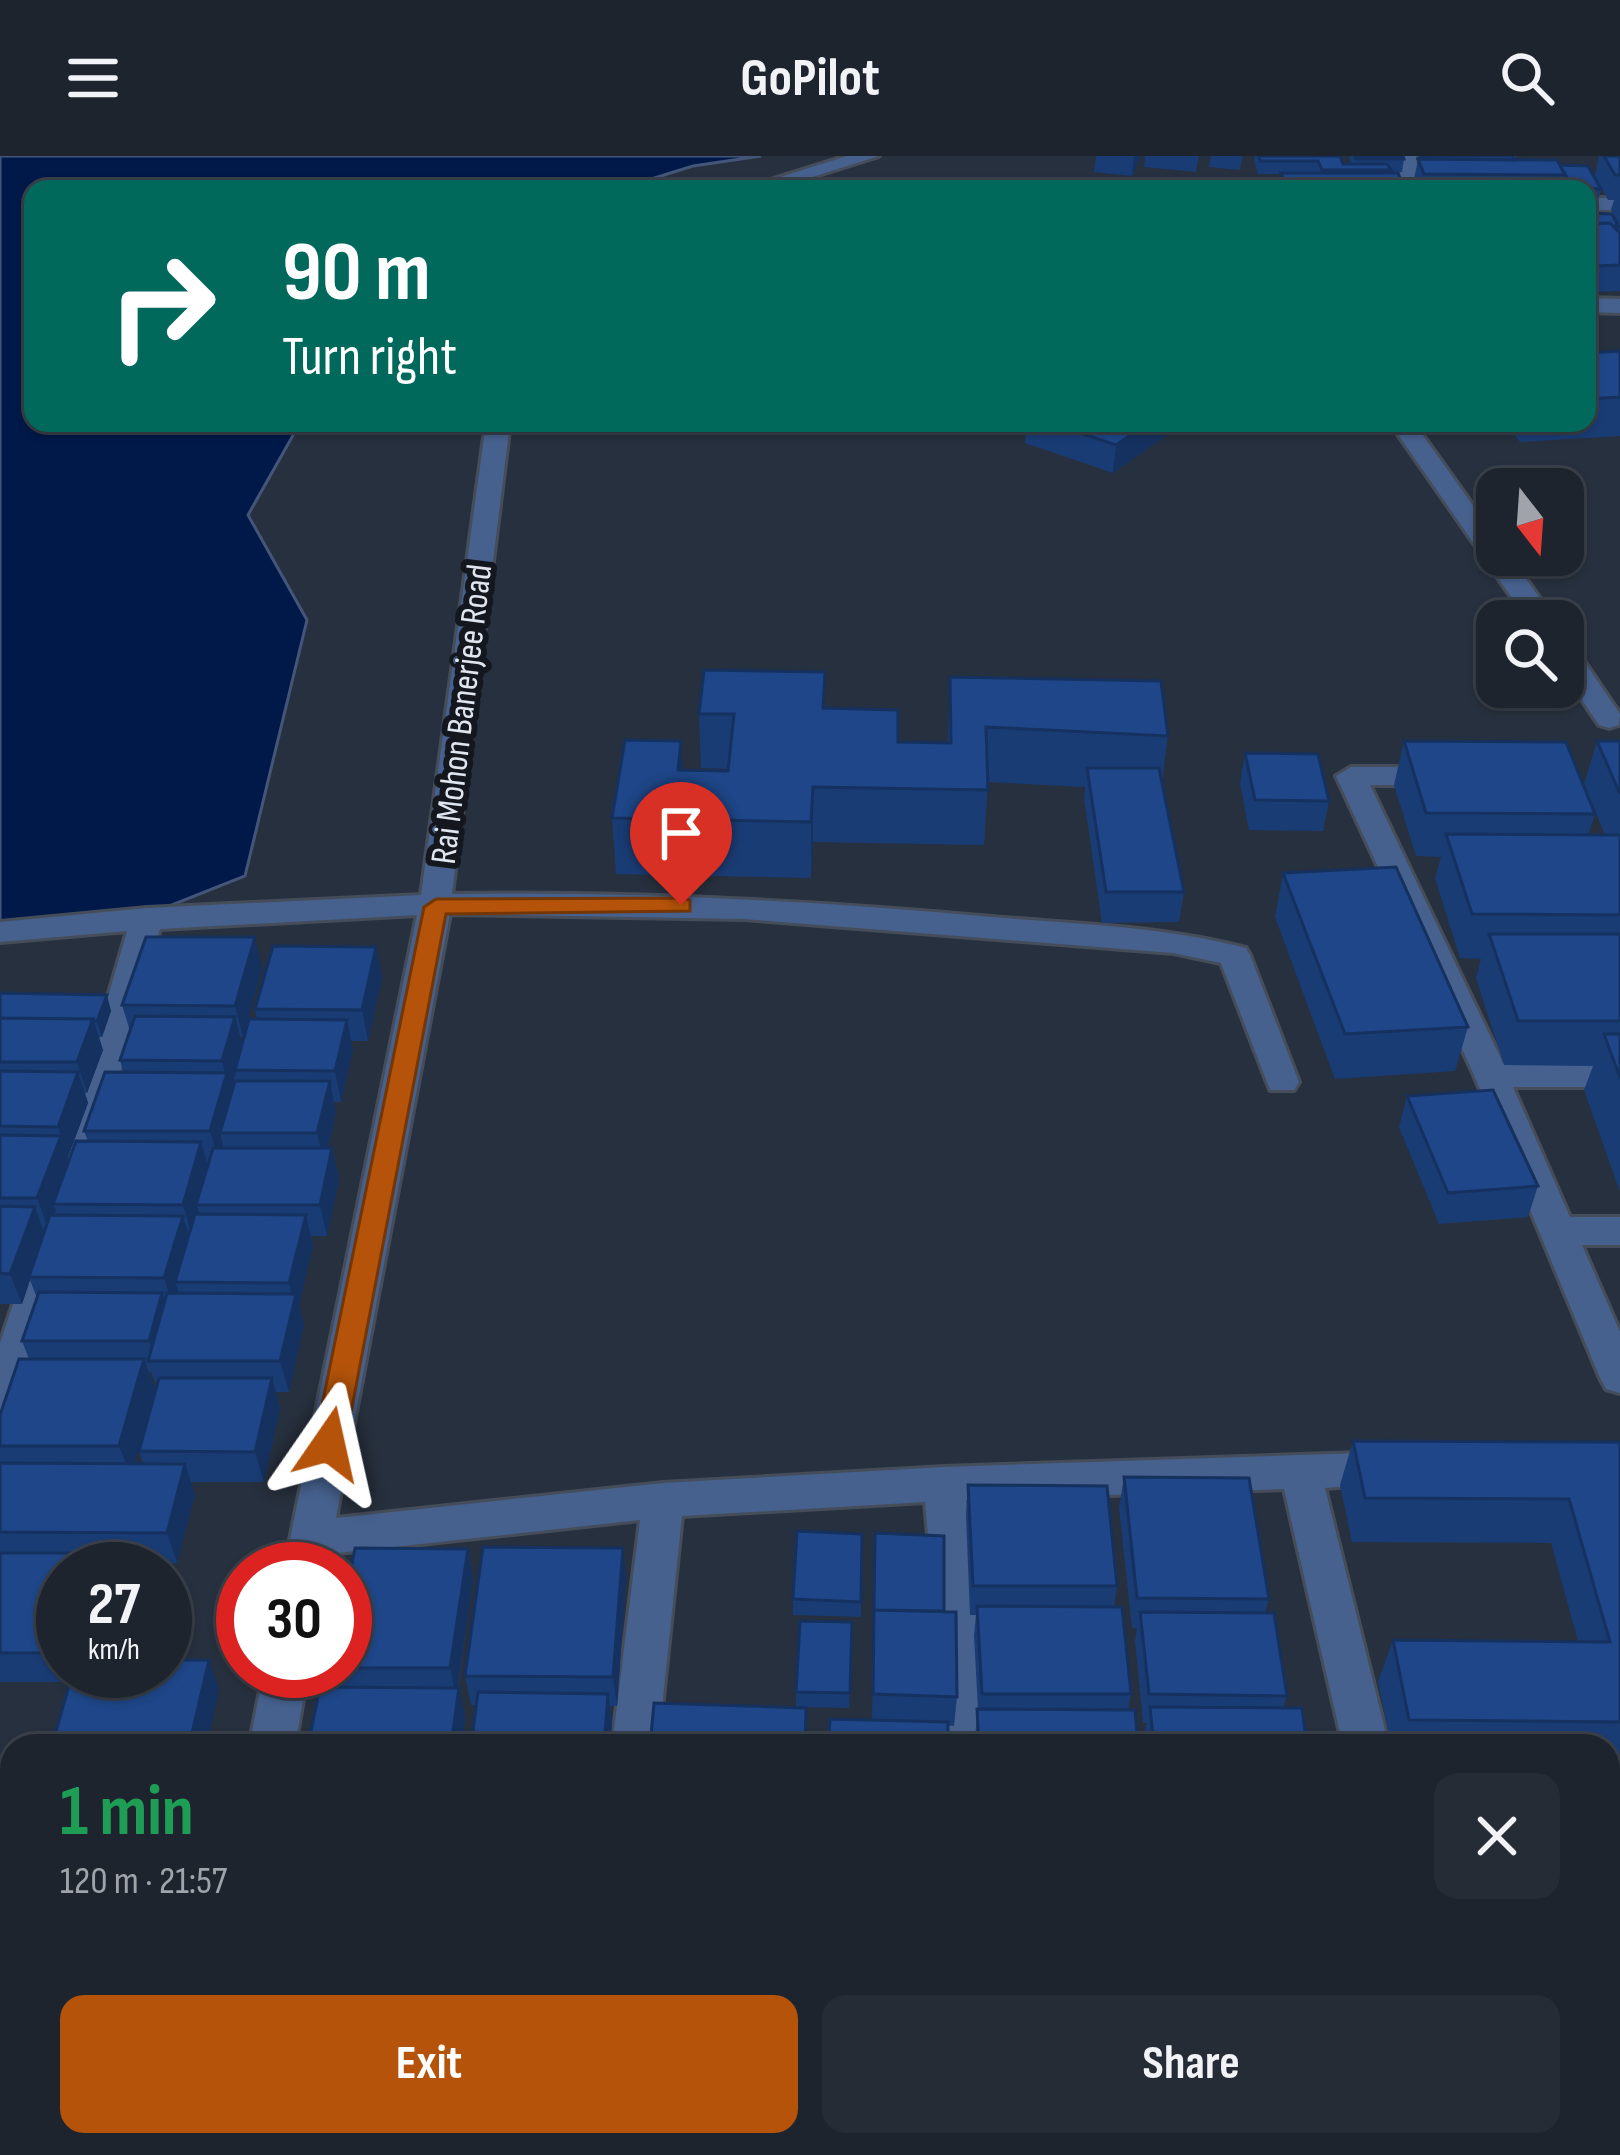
<!DOCTYPE html>
<meta charset="utf-8">
<style>
:root{--surface:#1d242e;--page:#252c36;--text:#f1f3f6;--muted:#a0a4aa;--line:#3b414a;--accent:#b45309}
body{margin:0;font-family:"Sofia Sans Condensed",sans-serif;background:var(--page);color:var(--text);height:100vh;display:flex;flex-direction:column;font-size:45px;white-space:nowrap}
*{box-sizing:border-box;margin:0}
p{font-size:39px;color:var(--muted)}
.icon{flex:none;width:66px;height:66px;fill:none;stroke:currentColor;stroke-width:2;stroke-linecap:round;stroke-linejoin:round}
.map{position:relative;flex:1;overflow:hidden}
.drawer{position:absolute;left:0px;top:1578px;width:1620px;height:423px;display:flex;flex-direction:column;background:var(--surface);border-radius:36px 36px 0 0;box-shadow:0 3px 9px #0004,0 0 0 3px var(--line)}
.drawer>*{flex:none}
.top-card{position:absolute;left:24px;top:24px;width:1572px;height:252px;border-radius:24px;box-shadow:0 3px 9px #0004,0 0 0 3px var(--line);background:#00695c;color:#fff;overflow:hidden}
.needle{width:78px;rotate:163deg}
.controls{position:absolute;left:1476px;top:312px;display:grid;gap:24px}
.controls a{display:grid;place-items:center;width:108px;height:108px;border-radius:24px;background:var(--surface);box-shadow:0 3px 9px #0004,0 0 0 3px var(--line);font-size:60px}
.speed{position:absolute;left:36px;top:1386px;display:flex;gap:24px;font-size:60px;font-weight:700;text-align:center}
.speed>*{display:grid;place-content:center;width:156px;height:156px;border-radius:50%;background:var(--surface);box-shadow:0 3px 9px #0004,0 0 0 3px var(--line);line-height:1}
.speed small{font-size:30px;font-weight:400}
.speed .limit{border:18px solid #d22;background:#fff;color:#111}
.pin{position:absolute;display:grid;place-items:center;width:102px;height:102px;color:#fff;margin:-123px -51px;border-radius:50% 50% 50% 0;rotate:-45deg;box-shadow:0 0 12px #0007}
.pin .icon{rotate:45deg}
.me{position:absolute;width:132px;margin:-66px;rotate:11deg;stroke-linejoin:round;filter:drop-shadow(0 0 9px #0008)}
.turn{display:flex;align-items:center;gap:42px;height:252px;padding:0 60px;font-size:54px}
.turn .icon{width:156px;height:156px;stroke-width:2.5}
.turn b{display:block;font-size:84px;line-height:102px}
.round{display:grid;place-items:center;flex:none;width:126px;height:126px;border-radius:24px;background:var(--page)}
.headline{display:flex;align-items:center;justify-content:space-between;height:204px;padding:0 60px}
h1{font-size:72px;font-weight:700;line-height:90px;color:#1e9e55}
.button{display:flex;gap:24px;margin-top:auto;padding:24px 60px}
.button a{flex:1;height:138px;border-radius:24px;background:var(--accent);color:#fff;font-size:48px;font-weight:700;line-height:138px;text-align:center}
.button a+a{background:var(--page);color:var(--text)}
header{display:flex;justify-content:space-between;align-items:center;height:156px;padding:0 60px;background:var(--surface);font-size:54px;font-weight:700}
.map>svg:first-child{display:block}
</style>
<header><svg class="icon" aria-label="menu" viewBox="0 0 24 24"><path d="M4 6h16M4 12h16M4 18h16"/></svg>GoPilot<svg class="icon" aria-label="search" viewBox="0 0 24 24"><circle cx="10" cy="10" r="6"/><path d="M15 15l6 6"/></svg></header>
<div class="map">
<svg width="1620" height="1999" viewBox="0 0 1620 1999">
<rect width="100%" height="100%" fill="#27303e"/>
<path fill="#001948" stroke="#43567a" stroke-width="3" d="M0,0h761l-68,10 -74,23h-586v234h267l-52,92 59,105 -62,256 -136,54 -109,10z"/>
<g fill="none" stroke-linecap="round" stroke-linejoin="round">
<defs>
<path id="minor" d="M847,0h32l-105,33h-32z
M1396,0h20l3,33h-20z
M1587,42h33v12h-33z
M1587,142l33,1v14l-33,-1z
M486,267h24l-58,471c181,-3 360,7 540,23 84,7 171,9 254,31l4,7 49,127 -5,8h-24l-49,-127 -48,-10 -429,-34 -294,-5 -114,604 327,-35 281,-16 447,-15 15,5 6,12 -6,12 -81,7 64,258h-46l-59,-257 -318,11 27,246h-46l-22,-244 -243,14 -24,230h-46l28,-226 -311,34 -3,15h-42l133,-654 -257,14 -71,257 -5,9 -13,4 -13,-4 -5,-9 74,-255 -127,11v-20l147,-14 274,-13z
M1390,267h24l83,116v16h12l47,66h-28z
M1563,487l10,2 47,69 -1,11 -10,3 -10,-3 -36,-53z
M1351,611h92l15,9 -15,9h-73l133,278h117v24h-107l57,130h50v28h-38l38,87v61l-14,-4 -6,-11 -126,-303 -138,-299z
M50,1080l13,4 6,10 -49,153 -6,11 -14,5v-76l31,-93 6,-10z
M264,1515h44l-13,75h-46z
M170,1989h52l-2,10h-52z
M563,1989h52l-1,10h-52z
M968,1989h52l1,10h-52z
M1435,1989h52l2,10h-52z"/>
</defs>
<use href="#minor" stroke="#454d5a" stroke-width="6"/>
<use href="#minor" fill="#46618e" fill-rule="evenodd"/>
</g>
<path fill="#1a3c75" fill-rule="evenodd" d="M1096,0h45l-9,20 -38,-4z
M1145,0h54l-3,16 -52,-5z
M1211,0h32l-3,14 -31,-3z
M1255,0h85l3,8h8l-2,-8h54l1,3 -2,13 -12,1 11,7 1,9h-121v-15h-23l-4,-13z
M1419,0h97l-1,4 45,6 41,23 -3,12h-11v-12h-172l-2,-6z
M1599,0h21v135l-31,1 -2,-2v-77l32,11 -8,-14 3,-10h-6l-13,-24z
M1620,195v85l-100,6 -14,-19h81v-70z
M1027,267h144l-1,10 -57,40 -88,-30z
M950,521l218,59 -6,47 22,109 -5,30 -77,1 -18,-125 1,-11 -97,-5 -4,63 -171,-3 -2,36 -195,-4 -4,-56 71,-48 45,1 1,-2 -28,-1 -2,-54 125,-6 74,34 50,1z
M1404,585l191,73 -7,21h17l-21,-51 13,-43h23v451l-36,-102 9,-24 -89,-1 -28,-87 5,-19 -21,-1 -25,-80 6,-21 -25,-1 -22,-71z
M1245,597l84,48 -6,30 -74,-1 -9,-47z
M1283,717l185,154 -13,44 -120,8 -60,-162z
M376,791l6,30 -14,64h-17l2,9 -12,52h-7l2,10 -8,36h4l7,31 -12,57h-16l2,10 -14,59 5,20 -15,67h-13l4,17 -16,73h-73l4,12 -18,69h-88l2,6h-28v102h9l-3,11h-69v-267l29,-56 -7,-18 15,-43 -7,-18 -8,24h-22v-311l111,18 -9,26h-3l4,13 -16,43h-2l3,10 -20,54 1,3 19,-19 -4,-10 39,-59 -3,-12 10,-29 -8,-26 140,-37 -19,69h-3l2,7 15,-25 -2,-10zM149,1216h2l6,15 -18,64 4,13h-9l21,-74z
M1407,940l131,90 -10,31 -89,7 -40,-97z
M1353,1285l267,1v322h-12v-18h-217l-13,-64 15,-42 185,1 -27,-98 -199,-1 -12,-57z
M1124,1321l145,122 -4,14 22,83 -4,12 24,38h-162l-1,-10 3,-13h-4l-8,-82 2,-13h-5l-13,-120z
M968,1329l149,101 -3,21 17,87 -3,16 10,36h-164l4,-37 -4,-73 2,-21h-6l-4,-100z
M875,1377l69,78 13,86 -3,29 -82,-6z
M862,1378l-1,83 -68,-2v-16z
M623,1392l3,30 -9,128h-7l2,17 -2,23h-139l6,-41h-6l-6,-29z
M468,1393l5,30 -15,109 7,29 -127,-30 -5,-16h12v-70z
M852,1466l-3,86 -53,-1v-15z
M0,1629h12v360h111l-2,10h-121z
M1608,1711h12v288h-147l-2,-10h137v-156h8l-8,-31v-26l2,-5h-2z
M228,1989h163l-1,10h-157z
M1011,1989h186l2,10h-188z
M1203,1989h164l1,10h-164z"/>
<path fill="#15315f" d="M1134,0h7l-9,20z
M1148,267h23l-1,10 -57,40 3,-28z
M681,585l3,55 -4,29 -2,-55z
M813,631v55l-2,36v-56z
M255,781l7,31 -19,69 -8,-31z
M376,791l6,30 -14,64 -6,-31z
M107,839l4,16 -9,26 -5,-16z
M235,861l8,30 -12,42 4,15 -15,29 3,12 -4,17 -9,-31 16,-55 -4,-15z
M93,863l10,31 -16,43 -10,-31z
M347,864l6,30 -12,52 -6,-31z
M78,916l10,31 -20,54 4,10 -19,37 3,6 -8,19 -11,-31 24,-62 -3,-9z
M330,925l6,31 -12,52 -7,-31z
M201,986l9,31 -14,32 3,7 -7,24 -9,-31z
M332,992l7,31 -12,57 -7,-31z
M35,1051l11,31 -17,39 1,3 -8,24 -12,-30z
M306,1059l7,31 -14,59 5,20 -15,67 -9,-31 14,-58 -5,-20z
M183,1060l9,30 -17,36 4,11 -5,16 -10,-31z
M162,1137l10,31 -17,37 -6,-20z
M144,1203l11,31 -24,86 -12,-30z
M272,1222l8,31 -16,73 -9,-30z
M185,1308l10,30 -18,69 -10,-30z
M623,1392l3,30 -9,128 -4,-29z
M468,1393l5,30 -17,118 -6,-29z
M85,1397l6,16h-11z
M63,1471v43l-8,-17z
M209,1504l10,29 -12,57h-18z
M459,1532l6,29 -3,29h-11z
M608,1538l4,29 -2,23h-6z
M12,1675v58h-3l3,6v10l-12,-22v-9z
M103,1989h20l-2,10h-20z
M380,1989h11l-1,10h-6z
M552,1989h7v10h-8z"/>
<path fill="#1e4688" stroke="#15315f" stroke-width="3" d="M1259,0h81l3,8h44l4,6h-69l-4,-9h-58z
M1355,0h48l1,3h-48z
M1420,0h92l2,4 -93,-1z
M1604,0h16v19h-5z
M1418,3l139,1 8,15 -141,-1z
M1560,9l28,1 13,23 -28,-1z
M1281,17h117l3,7h-117z
M1300,28h100l2,5h-100z
M1587,57l25,1 6,12 -2,-1 -1,3 -5,-5 -23,1z
M1610,67l10,10v32l-24,1 -9,-10v-32z
M1620,195v46l-33,2v-46z
M1050,267h98l-32,22z
M704,514l121,2 -2,36 75,2v32l53,1 -1,-66 211,4 7,55 -182,-9 2,63 -175,-3 -2,35 -199,-4 13,-78 56,1 -3,29 50,1 6,-57h-35z
M1404,585l162,1 29,72 -169,-1z
M1597,585h23v53z
M1245,597l73,1 11,47 -74,-1z
M1087,612h72l25,124h-78z
M1446,678l174,1v80l-148,-1z
M1396,711l72,160 -123,7 -62,-161z
M1489,778h131v87h-102z
M146,781h109l-20,69 -113,-1z
M273,790l103,1 -14,63 -107,-1z
M0,837l107,2 -10,26h-5l1,-2 -93,-1z
M135,860l100,1 -13,44 -102,-1z
M0,862l93,1 -16,43h-77z
M249,863l98,1 -12,51 -100,-1z
M1604,878h16v44z
M0,915l78,1 -20,55 -58,-1z
M105,916l122,1 -17,58h-126z
M235,925h95l-13,52h-97z
M1493,934l45,96 -90,7 -41,-97z
M0,979l61,1 -24,62h-37z
M76,985l125,1 -18,63 -130,-1z
M213,992h119l-12,57h-124z
M0,1050l35,1 -25,67 -10,-1z
M195,1058l111,1 -17,68 -114,-1z
M50,1059l133,1 -19,62 -135,-1z
M39,1136l123,1 -13,48h-127z
M167,1137l129,1 -16,67h-132z
M19,1203h125l-25,87h-119v-31z
M159,1222h113l-17,74 -116,-1z
M1353,1285l267,1v280l-211,-2 -16,-80 217,2 -41,-143 -204,-1z
M0,1307l185,1 -18,69 -167,-1z
M1124,1321l125,1 20,121 -132,-1z
M968,1329l139,1 10,100h-144z
M797,1375l65,3 -1,68 -68,-3z
M875,1377l69,3v75l-70,-1z
M483,1391l140,1 -10,129 -148,-1z
M355,1392l113,1 -18,119h-105v-67z
M0,1397h85l-5,16h-17v58l-8,26h-55z
M977,1450l145,1 9,87h-149z
M874,1454l82,2 1,85 -84,-3z
M1140,1456l134,1 13,83 -138,-2z
M800,1465l52,1 -2,71 -54,-1z
M165,1504h44l-20,86h-137l21,-75h92z
M320,1531l139,1 -8,58h-143z
M478,1536l130,2 -4,52h-133z
M654,1547l152,5 -1,38h-155z
M1150,1551l152,1 5,38h-153z
M977,1553l158,1 3,36h-159z
M830,1563l118,3v24h-120z
M0,1629h12v46l-12,43z
M1608,1711h12l-1,47 -11,-1z
M0,1748h12v116h-12z
M1608,1833h12v106h-12z
M0,1880h12v109h91l-2,10h-101z
M1608,1963h12v36h-128l-2,-10h118z
M416,1989h136l-1,10h-136z
M611,1989h220v10h-221z
M852,1989h135v10h-135z
M1016,1989h181l2,10h-182z
M1213,1989h154l1,10h-153z"/>
<path fill="#b45309" stroke="#753606" stroke-width="3" d="M681,742l9,2v11l-244,3 -101,530 -5,9 -11,4 -11,-4 -4,-9 110,-537 12,-8z"/>
<g text-anchor="middle" stroke-width="12" stroke-linejoin="round" paint-order="stroke">
<g font-size="36" fill="#e0e6f0" stroke="#14181e">
<text transform="translate(460 558) rotate(-83)" y="13">Rai Mohon Banerjee Road</text>
</g>
</g>
</svg>
<div class="controls">
<a><svg class="needle" viewBox="-14 -14 28 28"><path d="M0-13l5 13h-10z" fill="#e53935"/><path d="M0 13l5-13h-10z" fill="#a0a4aa"/></svg></a>
<a><svg class="icon" aria-label="search" viewBox="0 0 24 24"><circle cx="10" cy="10" r="6"/><path d="M15 15l6 6"/></svg></a>
</div>
<div class="speed"><div>27<small>km/h</small></div><div class="limit">30</div></div>
<div class="pin" style="left:681px;top:749px;background:#d93025"><svg class="icon" aria-label="arrive" viewBox="0 0 24 24"><path d="M6 21V4h12l-3 4 3 4H6"/></svg></div>
<svg class="me" style="left:329px;top:1288px" viewBox="-20 -20 40 40"><path d="M0-17L14 15 0 8-14 15z" fill="#b45309" stroke="#fff" stroke-width="4"/></svg>
<div class="top-card">
<div class="turn"><svg class="icon" aria-label="right" viewBox="0 0 24 24"><path d="M7 20v-9h11M14 6l5 5-5 5"/></svg><div><b>90 m</b>Turn right</div></div>
</div>
<section class="drawer">
<div class="headline"><div><h1>1 min</h1><p>120 m · 21:57</p></div><a class="round"><svg class="icon" aria-label="close" viewBox="0 0 24 24"><path d="M6 6l12 12M18 6L6 18"/></svg></a></div>
<div class="button"><a>Exit</a><a>Share</a></div>
</section>
</div>
